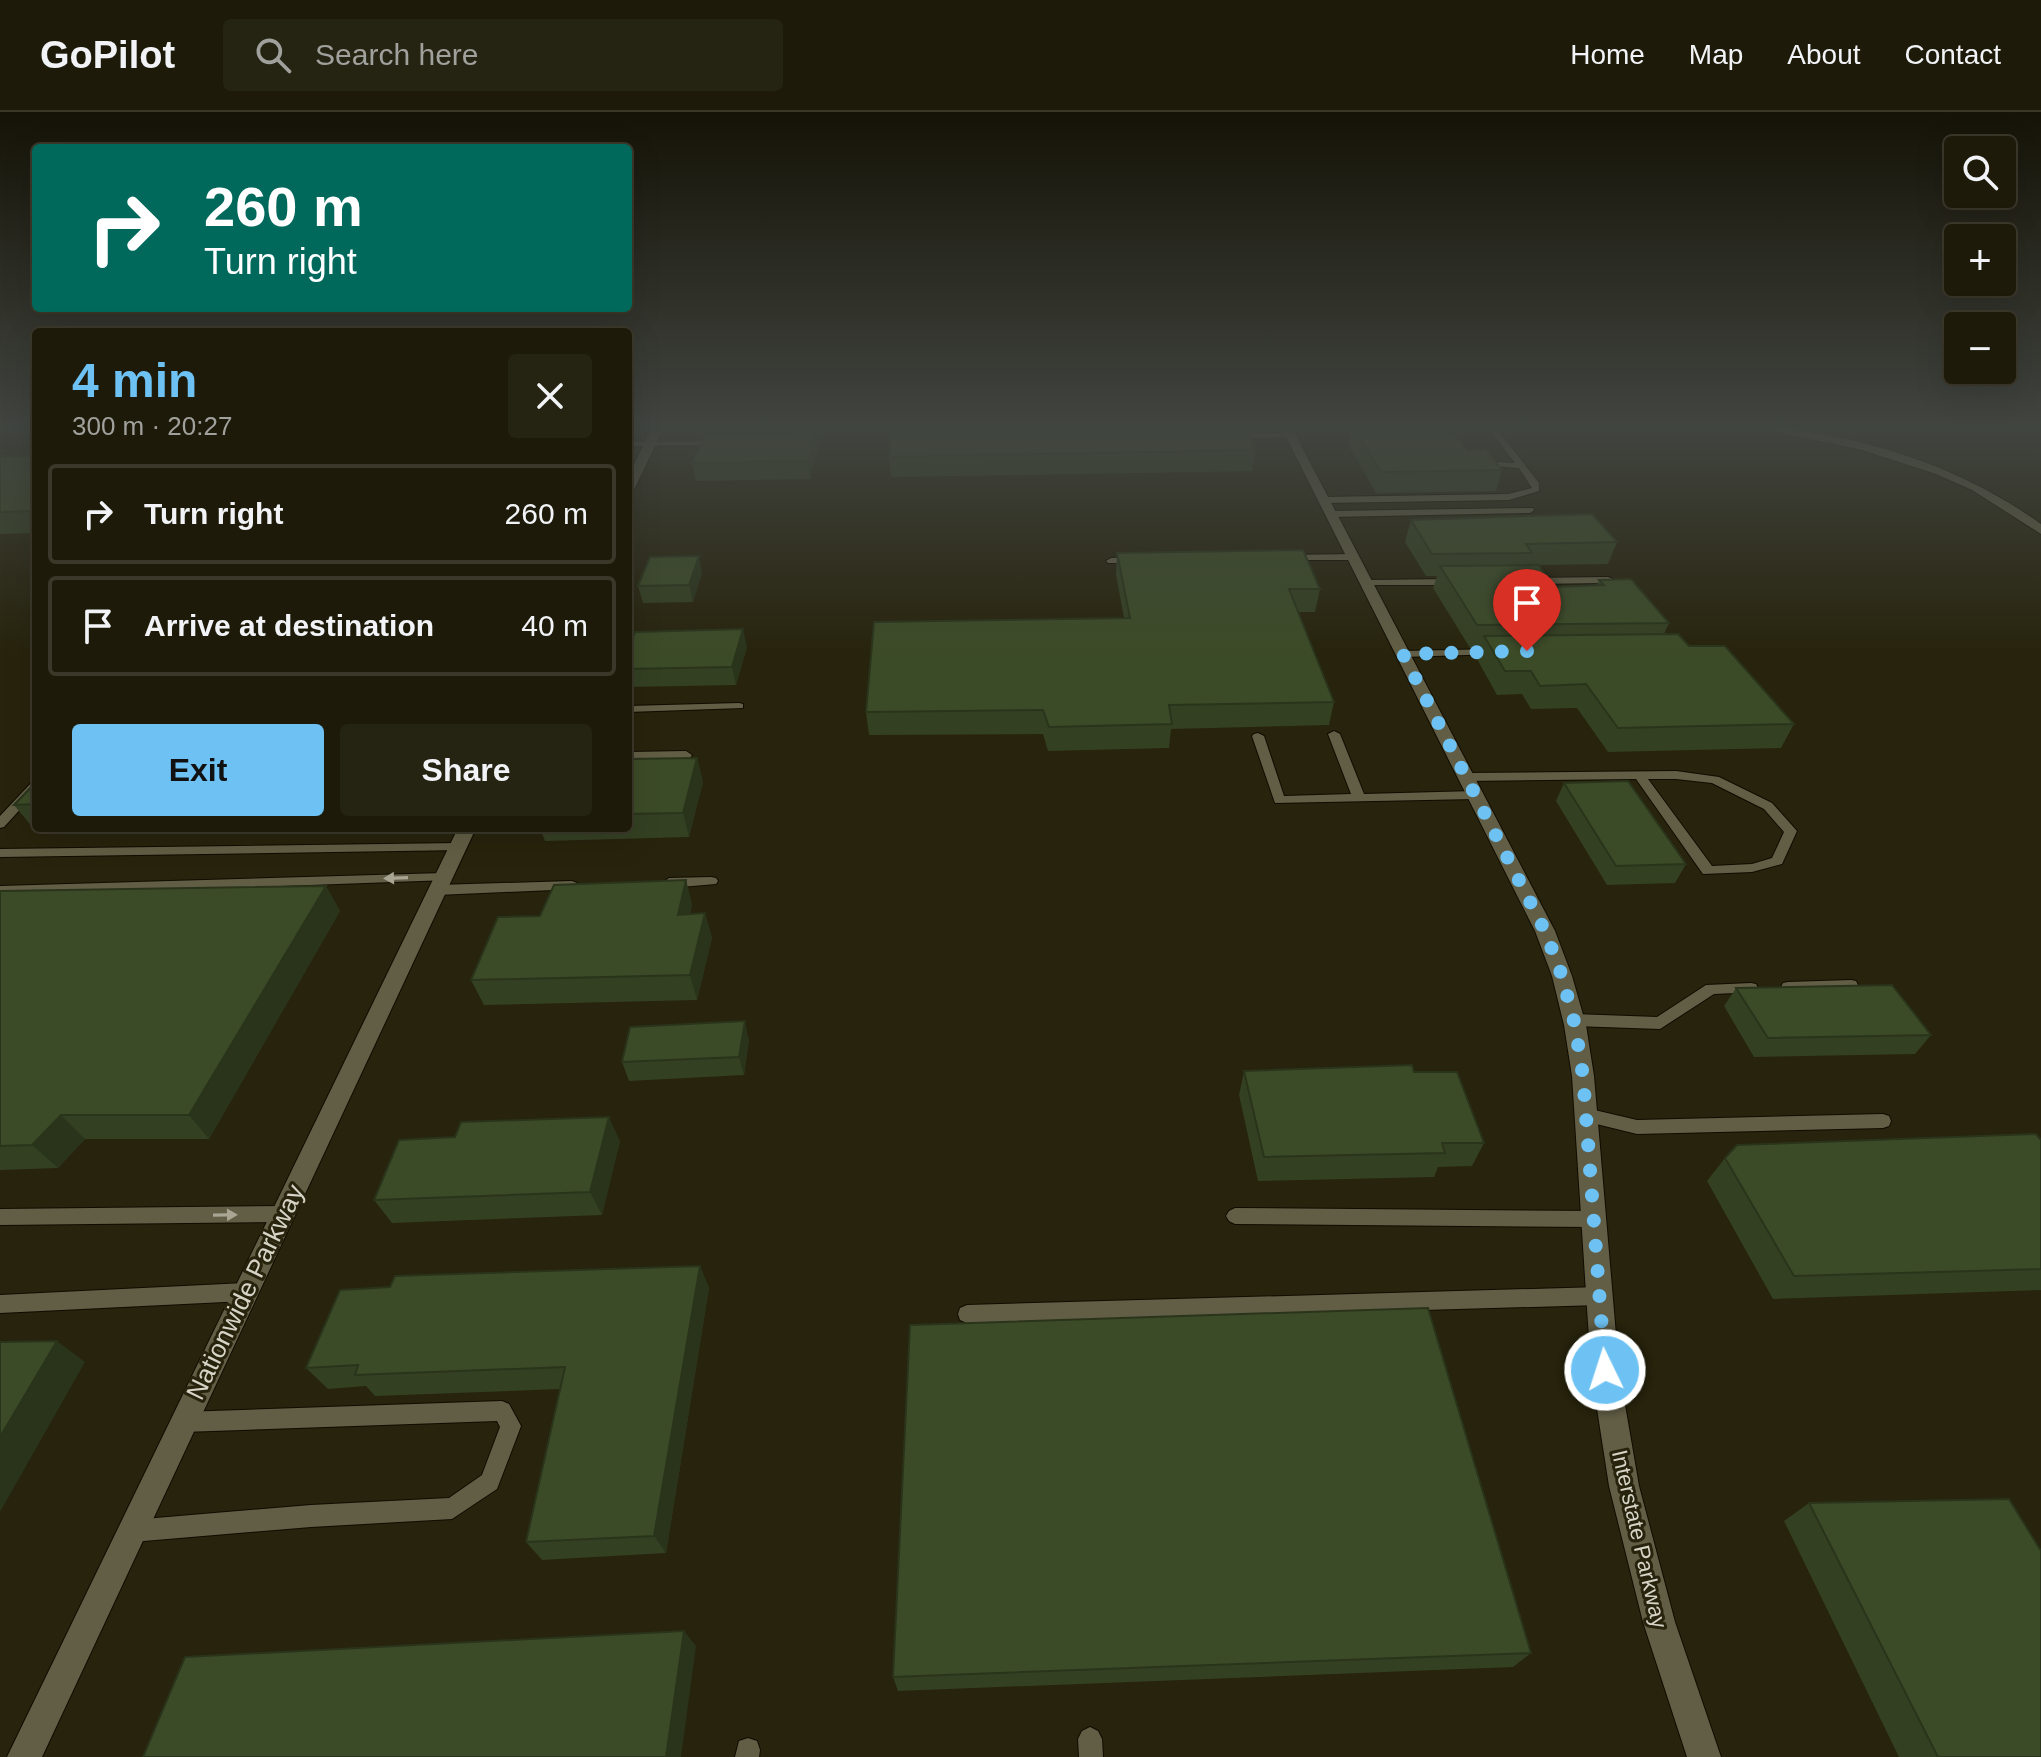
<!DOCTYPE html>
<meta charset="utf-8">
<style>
:root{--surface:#1d1a09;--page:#252312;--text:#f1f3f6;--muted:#a0a19c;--line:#3b382a;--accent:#6dc2f3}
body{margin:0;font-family:Arial,sans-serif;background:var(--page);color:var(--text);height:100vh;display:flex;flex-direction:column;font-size:30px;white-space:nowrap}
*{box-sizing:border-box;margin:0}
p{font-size:26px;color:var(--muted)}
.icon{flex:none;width:44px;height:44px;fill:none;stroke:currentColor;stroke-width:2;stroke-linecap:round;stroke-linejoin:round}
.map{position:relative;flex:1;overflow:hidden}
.side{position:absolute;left:32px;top:216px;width:600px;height:504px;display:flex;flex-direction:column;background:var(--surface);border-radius:8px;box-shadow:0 8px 32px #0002,0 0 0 2px var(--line)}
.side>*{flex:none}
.guide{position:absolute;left:32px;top:32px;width:600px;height:168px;border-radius:8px;box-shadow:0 8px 32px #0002,0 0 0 2px var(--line);background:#00695c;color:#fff;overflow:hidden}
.buttons{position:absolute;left:1944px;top:24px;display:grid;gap:16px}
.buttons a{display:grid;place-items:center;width:72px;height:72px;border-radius:8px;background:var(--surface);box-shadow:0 8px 32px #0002,0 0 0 2px var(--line);font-size:40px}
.pin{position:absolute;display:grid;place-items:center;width:68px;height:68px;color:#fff;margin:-82px -34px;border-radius:50% 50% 50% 0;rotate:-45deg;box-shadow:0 0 8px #0007}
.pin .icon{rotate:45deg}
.me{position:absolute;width:88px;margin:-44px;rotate:356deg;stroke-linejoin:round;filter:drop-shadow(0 0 6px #0008)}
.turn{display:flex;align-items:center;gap:28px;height:168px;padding:0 40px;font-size:36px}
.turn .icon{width:104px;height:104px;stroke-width:2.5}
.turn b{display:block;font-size:56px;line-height:68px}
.round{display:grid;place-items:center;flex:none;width:84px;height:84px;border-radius:8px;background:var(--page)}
.headline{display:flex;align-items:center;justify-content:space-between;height:136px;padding:0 40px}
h1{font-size:48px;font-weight:700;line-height:60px;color:var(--accent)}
.action{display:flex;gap:16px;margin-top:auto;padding:16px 40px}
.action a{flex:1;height:92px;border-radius:8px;background:var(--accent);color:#111;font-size:32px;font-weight:700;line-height:92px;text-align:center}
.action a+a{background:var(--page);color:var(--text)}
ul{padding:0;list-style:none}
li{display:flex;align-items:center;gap:24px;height:100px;margin:0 16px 12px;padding:0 24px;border:4px solid var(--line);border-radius:8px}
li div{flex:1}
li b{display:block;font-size:30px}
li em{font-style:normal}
header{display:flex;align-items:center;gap:48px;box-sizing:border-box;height:112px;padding:0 40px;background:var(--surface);border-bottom:2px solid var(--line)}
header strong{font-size:38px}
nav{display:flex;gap:44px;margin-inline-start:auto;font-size:28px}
.search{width:560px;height:72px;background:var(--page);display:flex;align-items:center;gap:20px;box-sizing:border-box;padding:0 28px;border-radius:8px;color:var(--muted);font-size:30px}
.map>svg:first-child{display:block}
</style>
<header>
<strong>GoPilot</strong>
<div class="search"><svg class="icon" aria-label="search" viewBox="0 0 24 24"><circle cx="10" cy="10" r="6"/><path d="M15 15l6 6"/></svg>Search here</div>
<nav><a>Home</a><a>Map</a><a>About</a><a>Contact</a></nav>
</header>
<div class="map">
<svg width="2041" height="1645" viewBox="0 0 2041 1645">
<rect width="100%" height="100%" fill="#27230c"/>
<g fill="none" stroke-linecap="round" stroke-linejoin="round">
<defs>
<path id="service" d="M656,313h92l-4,2 -85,1h-3z
M1486,313h8l45,58v8l-30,9 -186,3 -4,-3 4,-3 185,-3 24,-6 -13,-20 -41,-3 -1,-2 4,-2 34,2z
M1293,321l1,2 -4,2 -59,1 -4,-2 4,-2z
M720,329l1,2 -4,2 -89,1v-4z
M1533,396l1,2 -4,3 -200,4 -4,-3 4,-3z
M1289,443l64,-1 5,3 -5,3h-67v-4z
M1111,446l25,-1 5,3 -5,3h-28l-2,-2z
M1608,465l14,6 -5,3 -10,-3 -76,1 -5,-3 5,-3z
M1366,468l88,-1 5,3 -5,3h-91l-2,-2z
M1495,537l5,3 -1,2 -96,3 -5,-3 5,-3z
M739,591l4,1v4l-115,4v-6z
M1334,619l6,3 24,60 111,-3 6,4 -6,4 -200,4 -23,-67 2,-2 4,-1 6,3 20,60 67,-2 -23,-60z
M686,639l6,4 -2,3 -62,2v-8z
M1676,659l43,6 53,26 25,28 -15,33 -30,8 -49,2 -67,-95 -170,2 -6,-4 6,-4zM1648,667h28l36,4 52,26 20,23 -12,26 -20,6 -40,2z
M36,669v11l-32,35 -4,1v-12l32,-34z
M458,731l5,1 1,3 -1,3 -463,7v-8z
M444,761l7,4 -2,3 -449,16v-10z
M711,765l5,1 2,3 -2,3 -47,4 -7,-5 7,-5z
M572,769l5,2 2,3 -2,3 -140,6 -7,-5 7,-5z
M1851,868l5,1 2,4 -2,4 -5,1 -63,2 -5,-1 -2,-4 2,-4 5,-1z
M1751,871l5,1 2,4 -2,4 -42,2 -54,35 -86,-3 -5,-2 -3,-4 3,-4 5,-2 83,3 49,-32z
M1586,996l51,12 246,-6 6,2 2,5 -2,5 -6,2 -246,6 -57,-14 -2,-5 2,-5z
M283,1094l6,3 3,5 -3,5 -6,3 -283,3v-16z
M1235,1096l359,3 6,3 3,5 -3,5 -6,3 -359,-3 -6,-3 -3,-5 3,-5z
M245,1171l7,3 2,6 -2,6 -7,3 -245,12v-18z
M1600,1175l7,3 2,6 -2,6 -7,3 -633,18 -7,-3 -2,-6 2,-6 7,-3z
M502,1289l7,3 12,22 -24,63 -45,30 -141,8 -179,15 -8,-3 -3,-8 3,-8 8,-3 179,-15 138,-7 33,-23 18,-48 -3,-6 -314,11 -7,-3 -3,-7 3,-7 7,-3z
M1090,1615l8,4 4,8 1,18h-24l-1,-18 4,-8z
M748,1626l9,3 3,9 -1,7h-24l4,-16z"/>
<path id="minor" d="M653,313h12l-31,65 -6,4v-17z
M1280,313h58l-6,3h-40l263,503 17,45 14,49 8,51 25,294 20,116 36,136 46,135h-34l-44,-135 -34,-136 -18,-116 -19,-294 -8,-51 -12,-49 -17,-45z
M1744,313c25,-2 50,3 74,8 81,15 156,43 223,91v10l-69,-44 -36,-16 -74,-24z
M458,716h18l-434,929h-35z"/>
</defs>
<use href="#service" stroke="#100c00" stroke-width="2"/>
<use href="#minor" stroke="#100c00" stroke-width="2"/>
<use href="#service" fill="#625e45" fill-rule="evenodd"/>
<use href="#minor" fill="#625e45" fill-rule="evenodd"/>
</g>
<path fill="#344022" d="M0,313h36v3h-36z
M794,313h30l-14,54 -114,2 -4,-18 101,-30z
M1018,313h227l10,25 -3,21 -361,6 -2,-20 23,-25 106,-1z
M1352,313l115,26 35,19 -6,21 -120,2 -28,-49z
M0,344h36v77l-36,1z
M1411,408l206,22 -9,22 -68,1 14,22 43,-1 2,-6 70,43 -5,11 25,12 105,78 -13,24 -173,4 -31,-44 -46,1 -9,-15 -25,1 -20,-36 3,-11h-10l-37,-60 4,-12h-11l-21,-34z
M1117,441l203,36 -5,23h-17l36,90 -5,23 -158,4 -2,19 -121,3 -5,-17 -174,1 -3,-23 258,-94 -8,-43z
M702,461l-9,29 -50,1 -5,-17z
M747,535l-11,38 -108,2v-36z
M697,646l6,24 -14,55 -144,4 -5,-13h88v-69z
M36,670v46h38l-40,1 -20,-24z
M1564,671l122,81 -11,19 -68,2 -51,-84z
M686,768l6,25 -2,9 15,-1 7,25 -15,62 -213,5 -13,-25 69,-64z
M326,774l14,25 -131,228h-124l-27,29 -58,2v-279z
M1736,876l195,47 -16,19 -161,3 -30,-51z
M749,928l-5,35 -115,6 -7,-19z
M1244,959l170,1 70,71 -12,23 -34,1 -4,10 -176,4 -19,-86z
M2041,1028v150l-268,9 -66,-118 18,-23z
M620,1029l-18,74 -210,8 -18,-23z
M700,1154l9,22 -43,265 -124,7 -16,-18 34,-153 -185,7 -9,-10 -38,3 -22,-21z
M1809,1391l232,254h-142l-115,-236z
M1531,1541l-18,14 -615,24 -5,-14z"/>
<path fill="#2a341b" d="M817,313h7l-14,54 -2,-18z
M699,444l3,17 -9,29 -4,-17z
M743,517l4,18 -11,38 -4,-18z
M697,646l6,24 -14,55 -6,-24z
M686,768l6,25 -7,34 -7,-24z
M326,774l14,25 -131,228 -20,-24z
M705,801l7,25 -15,62 -7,-25z
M745,909l4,19 -5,35 -5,-18z
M61,1003l24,24 -27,29 -26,-23z
M609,1005l11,24 -18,74 -12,-23z
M700,1154l9,22 -43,265 -12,-17z
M57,1229l28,21 -85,150v-75z
M684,1519l12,15 -15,111h-15z"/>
<path fill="#3c4b27" stroke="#2a341b" stroke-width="2" d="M794,313h23l-9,36 -116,2 14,-29 87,-1z
M911,313l1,7 108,-1 -1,-6h226l10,25 -366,7 1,-30z
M1352,313h95l20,26 19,-1 16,20 -121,2z
M0,344h36v55l-36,1z
M1592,402l25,28 -91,2 6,9 -100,1 -21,-34z
M1303,438l17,39h-31l45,113 -165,3 3,19 -123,3 -6,-17 -177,2 8,-90 256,-4 -13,-65z
M699,444l-10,29 -51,1 12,-29z
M1539,453l15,22 50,-2 -5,-5 32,-1 38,44 -192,2 -37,-59z
M743,517l-11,38 -104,2v-18l7,-19z
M1678,522l11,12h36l69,78 -176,4 -32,-44 -46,2 -9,-15h-26l-21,-35z
M697,646l-14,55 -55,1v-55z
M1628,669l58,83 -70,2 -52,-83z
M36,670v22l-22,1z
M686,768l-8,35 27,-2 -15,62 -219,5 27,-63 42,-1 14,-31z
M326,774l-137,229h-128l-29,30 -32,1v-255z
M1892,873l39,50 -163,3 -32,-50z
M745,909l-6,36 -117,5 8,-35z
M1412,953l2,7h43l27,71h-42l3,10 -181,4 -20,-86z
M609,1005l-19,75 -216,8 25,-60 56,-3 6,-15z
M2036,1022l5,6v129l-247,7 -69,-118 12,-13z
M700,1154l-46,270 -128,6 39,-175 -210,8 3,-10 -52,3 34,-78 50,-3 5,-11z
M1428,1196l103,345 -638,24 17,-352z
M57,1229l-57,96v-95z
M2009,1387l32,52v206h-103l-129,-254z
M684,1519l-18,126h-523l42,-100z"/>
<defs><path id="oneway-solid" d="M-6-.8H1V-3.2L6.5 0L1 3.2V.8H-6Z" transform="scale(2)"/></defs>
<g fill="#a8a592">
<use href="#oneway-solid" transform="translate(396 766) rotate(178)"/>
<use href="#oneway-solid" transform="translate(225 1103) rotate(-1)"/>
</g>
<linearGradient id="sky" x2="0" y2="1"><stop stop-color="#151307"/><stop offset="0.58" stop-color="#414540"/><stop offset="1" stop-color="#414540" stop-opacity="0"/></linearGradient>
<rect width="2041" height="543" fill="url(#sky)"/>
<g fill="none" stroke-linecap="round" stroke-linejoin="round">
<path stroke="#6dc2f3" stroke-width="14" stroke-dasharray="0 25.2" d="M1527,539l-124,3 142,277 17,45 13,49 8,51 22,294"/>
</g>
<g text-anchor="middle" stroke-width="6" stroke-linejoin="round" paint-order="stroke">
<g font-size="22" fill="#d6d4c6" stroke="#27230c">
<text transform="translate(1640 1427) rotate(77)" y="8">Interstate Parkway</text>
</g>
<g font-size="26" fill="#d6d4c6" stroke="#27230c">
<text transform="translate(245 1180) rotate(-64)" y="9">Nationwide Parkway</text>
</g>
</g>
</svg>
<div class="buttons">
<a><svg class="icon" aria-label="search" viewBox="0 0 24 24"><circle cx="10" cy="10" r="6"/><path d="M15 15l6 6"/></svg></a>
<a>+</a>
<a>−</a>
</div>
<div class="pin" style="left:1527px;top:539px;background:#d93025"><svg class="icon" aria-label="arrive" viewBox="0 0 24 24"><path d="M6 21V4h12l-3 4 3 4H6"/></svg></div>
<svg class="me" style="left:1605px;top:1258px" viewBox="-20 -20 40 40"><circle r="17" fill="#6dc2f3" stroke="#fff" stroke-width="3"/><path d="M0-11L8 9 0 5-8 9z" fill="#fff"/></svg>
<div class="guide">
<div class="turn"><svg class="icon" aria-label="right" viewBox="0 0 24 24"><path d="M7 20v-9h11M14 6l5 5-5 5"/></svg><div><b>260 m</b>Turn right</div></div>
</div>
<section class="side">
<div class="headline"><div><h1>4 min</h1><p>300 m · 20:27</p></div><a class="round"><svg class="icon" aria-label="close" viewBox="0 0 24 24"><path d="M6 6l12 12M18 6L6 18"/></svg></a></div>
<ul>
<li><svg class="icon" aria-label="right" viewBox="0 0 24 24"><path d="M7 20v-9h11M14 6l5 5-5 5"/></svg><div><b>Turn right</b></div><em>260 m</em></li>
<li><svg class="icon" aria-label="arrive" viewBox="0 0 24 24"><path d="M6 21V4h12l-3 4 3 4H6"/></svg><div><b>Arrive at destination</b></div><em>40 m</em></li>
</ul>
<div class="action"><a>Exit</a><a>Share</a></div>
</section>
</div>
